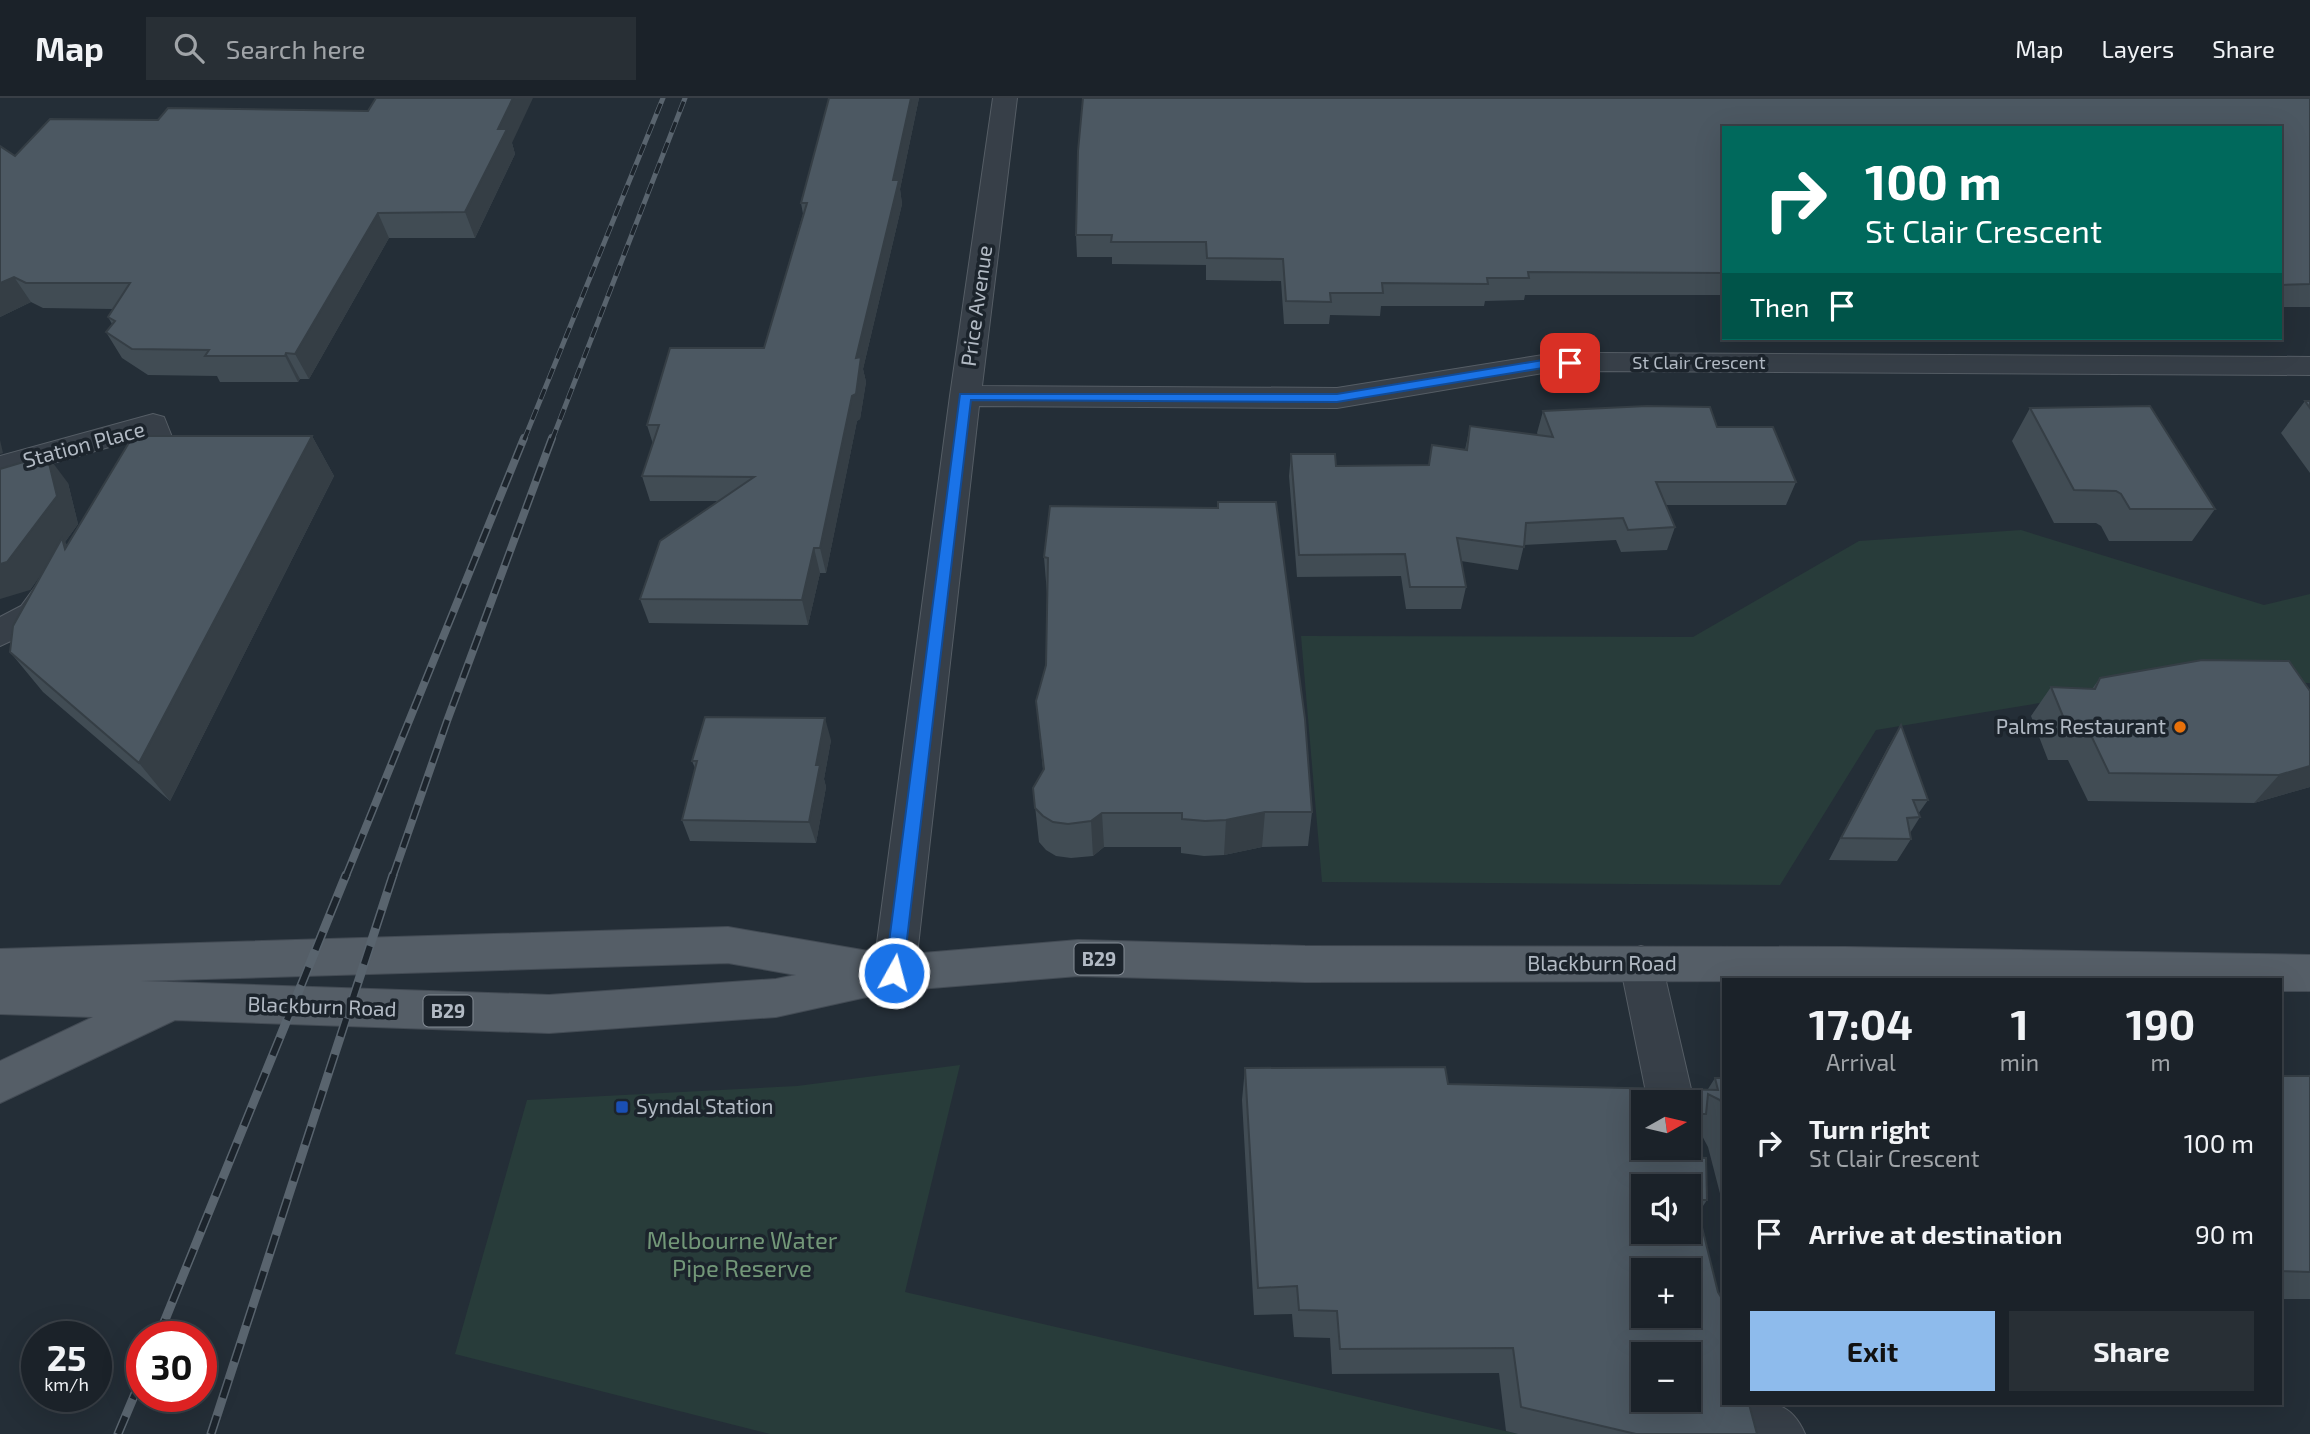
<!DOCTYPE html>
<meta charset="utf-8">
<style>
:root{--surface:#1b2229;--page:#282f35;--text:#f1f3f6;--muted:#a0a4a8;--line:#393f46;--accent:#8ebbec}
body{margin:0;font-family:"Exo 2",sans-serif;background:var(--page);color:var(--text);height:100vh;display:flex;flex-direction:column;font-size:26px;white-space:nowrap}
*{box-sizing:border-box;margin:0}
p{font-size:23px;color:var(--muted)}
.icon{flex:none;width:38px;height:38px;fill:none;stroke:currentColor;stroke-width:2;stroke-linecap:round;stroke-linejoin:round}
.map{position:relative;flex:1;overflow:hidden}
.panel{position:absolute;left:1722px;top:880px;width:560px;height:427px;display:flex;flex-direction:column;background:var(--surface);border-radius:0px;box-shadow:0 7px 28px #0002,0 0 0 2px var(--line)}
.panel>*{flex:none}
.top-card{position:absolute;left:1722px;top:28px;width:560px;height:214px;border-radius:0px;box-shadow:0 7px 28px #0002,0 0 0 2px var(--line);background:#00695c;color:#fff;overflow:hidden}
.needle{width:46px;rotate:82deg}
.controls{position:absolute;left:1631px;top:992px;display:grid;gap:14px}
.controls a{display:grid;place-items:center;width:70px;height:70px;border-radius:0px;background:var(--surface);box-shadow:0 7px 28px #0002,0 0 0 2px var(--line);font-size:35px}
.speed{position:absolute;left:21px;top:1223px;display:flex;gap:14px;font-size:35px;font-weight:700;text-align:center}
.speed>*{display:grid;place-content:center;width:91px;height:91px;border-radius:50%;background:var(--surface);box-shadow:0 7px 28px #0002,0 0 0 2px var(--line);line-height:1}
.speed small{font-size:18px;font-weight:400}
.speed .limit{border:10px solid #d22;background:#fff;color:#111}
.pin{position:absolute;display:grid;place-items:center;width:60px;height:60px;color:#fff;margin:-30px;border-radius:14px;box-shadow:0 4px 10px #0006}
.me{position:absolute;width:77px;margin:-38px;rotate:7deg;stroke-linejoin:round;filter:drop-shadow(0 0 5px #0008)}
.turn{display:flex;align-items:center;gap:24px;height:147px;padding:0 28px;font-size:32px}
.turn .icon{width:91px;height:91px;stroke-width:2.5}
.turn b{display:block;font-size:49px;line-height:60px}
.then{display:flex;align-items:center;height:66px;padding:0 28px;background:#0003;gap:14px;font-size:26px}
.eta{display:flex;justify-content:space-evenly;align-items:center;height:119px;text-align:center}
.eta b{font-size:42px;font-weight:700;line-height:49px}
.action{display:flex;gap:14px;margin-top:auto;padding:14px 28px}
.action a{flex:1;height:80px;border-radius:0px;background:var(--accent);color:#111;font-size:28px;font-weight:700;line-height:80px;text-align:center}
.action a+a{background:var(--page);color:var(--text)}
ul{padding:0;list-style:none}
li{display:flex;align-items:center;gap:21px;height:91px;padding:0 28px}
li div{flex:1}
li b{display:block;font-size:26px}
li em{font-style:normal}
header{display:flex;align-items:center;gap:42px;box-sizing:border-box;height:98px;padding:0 35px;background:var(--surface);border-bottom:2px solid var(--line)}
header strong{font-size:33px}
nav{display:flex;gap:38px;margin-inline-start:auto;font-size:24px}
.search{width:490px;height:63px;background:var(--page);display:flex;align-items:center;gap:18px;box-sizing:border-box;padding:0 24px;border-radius:0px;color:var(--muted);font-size:26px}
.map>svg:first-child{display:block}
</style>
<header>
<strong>Map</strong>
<div class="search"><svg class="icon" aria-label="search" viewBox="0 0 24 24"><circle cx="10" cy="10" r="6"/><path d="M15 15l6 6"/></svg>Search here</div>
<nav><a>Map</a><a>Layers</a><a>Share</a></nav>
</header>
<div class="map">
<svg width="2310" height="1336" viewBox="0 0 2310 1336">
<rect width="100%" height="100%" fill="#242e37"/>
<path fill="#283c3a" d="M2021,432l243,75 46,-11v89l-143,-1 -291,48 -96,155 -458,-3 -21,-246 392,1 166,-96z
M960,967l-55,227 613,142h-748l-315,-80 72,-254 270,-14z"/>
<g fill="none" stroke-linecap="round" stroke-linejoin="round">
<defs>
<path id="minor" d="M993,0h24l-35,288 355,2 206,-33 53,-2 714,4v18l-714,-4 -53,2 -206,35 -358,-2 -64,567 -6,13 -15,5 -15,-5 -6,-13 77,-577z
M153,316l11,3 10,25 -30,44 -12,3 -12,-3 -4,-8 26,-37 -1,-3 -141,40v-22z
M50,482l12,3 5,9 -20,32 -47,22v-29l21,-11 17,-23z
M1641,848l15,5 6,13 32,138 -5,11v-11h-41l-28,-138 6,-13z
M1724,1295v11c37,0 64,-10 81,30h-71c-13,-9 -16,-27 -10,-41z"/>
<path id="major" d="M728,829l146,25 13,4 191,-16 227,6 541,1 464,8v36h-30v-11l-975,2 -227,-6 -184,15 -118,26 -227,16 -374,-13 -175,83v-42l93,-44 -93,-3v-65zM728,865l68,12 -20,4 -227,16 -408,-14z"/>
</defs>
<use href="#minor" stroke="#555d65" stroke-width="2"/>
<use href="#major" stroke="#434b54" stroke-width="2"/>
<use href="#minor" fill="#373f48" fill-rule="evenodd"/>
<use href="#major" fill="#555e67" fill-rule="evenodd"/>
<defs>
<path id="rail-far2" d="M524,342l139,-342
M552,342l133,-342"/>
<path id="rail-far1" d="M346,778l178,-438
M393,778l54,-155 105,-283"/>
<path id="rail" d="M158,1239l188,-462
M118,1336l24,-57
M211,1336l182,-559"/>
</defs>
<use href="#rail-far2" stroke="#59646e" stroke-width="5"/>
<use href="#rail-far1" stroke="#59646e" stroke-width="8"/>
<use href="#rail" stroke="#59646e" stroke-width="9"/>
<use href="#rail-far2" stroke="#1c242c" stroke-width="3.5" stroke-dasharray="11" stroke-linecap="butt"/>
<use href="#rail-far1" stroke="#1c242c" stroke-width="5" stroke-dasharray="15" stroke-linecap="butt"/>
<use href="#rail" stroke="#1c242c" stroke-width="6" stroke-dasharray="19" stroke-linecap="butt"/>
</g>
<path fill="#414c54" d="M829,0h90l-19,91 2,15 -39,165 3,13 -6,37 -3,2 -31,152h-6l-12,52 -159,-2 -9,-24 77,-98h-67l-8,-25 11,-32 -6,-19 117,-77 39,-134 -2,-11z
M1083,0h1227v209h-30v-179h-556v167h-199l-1,5 -39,1 -1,5h-103l-1,10 -50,-1 -1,9h-45l-3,-43 -75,-1v-15l-94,-1v-7h-35l-1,-22 2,-84z
M512,45l3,11 -40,84h-86l-80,141h-9l-2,3h-78l-3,-6 -69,-1 -26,-17 -16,-26 6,-8 -4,-7 5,-8 -70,-1 -12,-6 -31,15 15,-161z
M2305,303h5v72l-29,-40z
M2030,310l185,101 -23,32h-83l-8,-15 -5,-3h-42l-42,-82z
M1543,313l174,16 79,55 -10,23h-121l10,22 -8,23 -46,2 -5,-12 -92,5 -6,25 -57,-9 5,26 -5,22h-55l-5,-33 -104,1 -8,-101 2,-22 45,12 92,-1 37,-15 5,-24 68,9 -1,-2z
M312,338l22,40 -164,325 -127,-109 -33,-40 34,-82 -14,20 -29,-121 67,14 10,41 -13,18 2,3z
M1050,408l262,306 -4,34 -46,1 -38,8 -20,1 -23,-3v-6h-77l-11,9 -22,2 -15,-2 -10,-6 -7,-8 -6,-54 10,-18 -7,-69 10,-36 2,-71h-1l-3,-37z
M2100,580l210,109 -56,16 -166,-2 -20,-41h-20l-17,-44 20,-29 41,2z
M1901,627l27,75 -10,14 2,3 -10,16 1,6 -14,22 -68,-1 59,-113z
M831,642l-7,39 2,8 -10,56 -126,-2 -8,-21 13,-52 -3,-7z
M1245,970l203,16 260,5 7,-11h9v131l-16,-62 -8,-15 -4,-2 -7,12v-40h-46l43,55 21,43 -8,12 25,192 33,30h-239l-12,-3 -7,-58 -167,1 -2,-36 -36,-1 -2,-23 -38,1 -12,-215z
M2280,978h30v223h-30z"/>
<path fill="#353e45" d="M513,0h20l-21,45 3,11 -40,84 -10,-26 33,-83z
M911,0h8l-19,91 2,15 -39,165 3,13 -6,37 -3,2 -31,152 -6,-25 32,-152 4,-38z
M378,115l11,25 -80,141 -14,-25z
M14,179l17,25 -31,15v-34z
M286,255l14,26 -2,3 -13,-26z
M312,338l22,40 -164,325 -31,-38z
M0,342l3,13 -3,1z
M47,357l21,28 10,41 -13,18 27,36 -27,-29 -2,-5 -33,46 -30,9v-35z
M814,450l6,25 -12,52 -6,-25z
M825,620l6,22 -7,39 2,8 -10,56 -7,-21 7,-57z
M2310,668v21l-56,16 25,-28z
M1265,714l-3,35 -38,8 2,-35z
M1102,715l2,34 -11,9 -2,-35z"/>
<path fill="#4c5862" stroke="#353e45" stroke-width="2" fill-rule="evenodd" d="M376,0h137l-15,31h9l-42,83 -87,1 -83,141 -9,-1 -1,3h-80l4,-6 -77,-1 -26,-17 9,-11 -7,-4 22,-34h-104l-12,-6 -14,6v-137l15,10 35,-37 108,1 10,-12 200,3z
M829,0h82l-18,82h6l-43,178 5,-1 -5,37 -4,2 -32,152h-6l-12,52 -162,-1 20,-58 94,-64 -112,-1 17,-51h-12l23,-77h94l43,-145h-6z
M1083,0h1227v186l-30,1v-157h-556v145l-196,-1 1,6h-42l1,6 -106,-1 1,10h-53l1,9 -45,-1 -3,-42 -76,-1 -1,-16h-95l1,-7h-36l2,-84z
M2305,303h5v7z
M1647,308l63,1 7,20h56l23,55h-140l19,45 -47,3 -5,-12 -97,5 -2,24 -67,-9 9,49h-56l-5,-33 -106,1 -8,-101h44l1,12 93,-1 3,-20 35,5 3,-24 83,11 -10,-26z
M2150,308l65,103h-85l-9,-15 -5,-3 -42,-1 -44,-82z
M133,338h179l-173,327 -129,-111 3,-26 49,-88 3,11z
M47,357l10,41 -50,66 -7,2v-95z
M1218,404h58l29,217 7,93h-47l-39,8 -21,1 -23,-2v-6h-80l-11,8 -23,3 -15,-2 -10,-6 -8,-8 -2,-20 11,-19 -8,-68 10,-36 2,-107 -4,-1 6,-51 168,2z
M2202,562l87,1 21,30v75l-31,9 -170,-2 -20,-42h-20l-18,-44 44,2 5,-11z
M705,619l120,1 -9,47h4l-11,57 -127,-2 15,-59h-5z
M1901,627l27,75h-15l7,17 -13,1 4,21 -70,-1z
M1445,969l3,17 270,6 -3,-12h9v29l-4,-7 -12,-6 -2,20h-17v-12h-46v46h40l3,9 20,1 1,42h-8l-3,3 22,89 6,10v102h25l8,30h-121l-115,-27 -8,-59 -173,1 -3,-38 -38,-1 -2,-24 -39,2 -13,-220zM1643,1088h46v46h-46zM1643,1172h46v46h-46zM1643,1256h46v46h-46z
M2280,978h30v196l-30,-1z"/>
<path fill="#1a73e8" stroke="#114b97" stroke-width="2" d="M1570,261l6,4 -2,3 -31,2 -206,34 -366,-2 -68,573 -3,6 -6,2 -7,-2 -2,-6 75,-579h377l206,-34z"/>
<circle fill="#e8710a" stroke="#1c242c" stroke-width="2.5" cx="2180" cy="629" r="7"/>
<rect fill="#1a4fb4" stroke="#1c242c" stroke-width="2.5" x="615" y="1002" width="14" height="14" rx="3.5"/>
<g text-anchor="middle" stroke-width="7" stroke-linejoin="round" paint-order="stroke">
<g font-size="18" fill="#b2bac4" stroke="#1c242c">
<text x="1699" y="271">St Clair Crescent</text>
</g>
<g fill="#1c242c" stroke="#858d96" stroke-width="2">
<rect x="1074.5" y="845.5" width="49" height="31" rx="5"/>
<rect x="423.5" y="897.5" width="49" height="31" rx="5"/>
</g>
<g font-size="19" font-weight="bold" fill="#b2bac4">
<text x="1099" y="868">B29</text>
<text x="448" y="920">B29</text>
</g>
<g font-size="21" fill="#b2bac4" stroke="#1c242c">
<text transform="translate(977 208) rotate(-82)" y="7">Price Avenue</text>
<text transform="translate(84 347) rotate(-15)" y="7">Station Place</text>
<text x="1602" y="873">Blackburn Road</text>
<text transform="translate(322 909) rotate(2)" y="7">Blackburn Road</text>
</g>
<g font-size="21" fill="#b2bac4" stroke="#1c242c" text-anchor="end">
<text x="2166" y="636">Palms Restaurant</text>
<text x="636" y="1016" text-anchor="start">Syndal Station</text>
</g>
<g font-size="24" fill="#729778" stroke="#1c242c">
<text x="742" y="1151">Melbourne Water<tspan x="742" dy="28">Pipe Reserve</tspan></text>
</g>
</g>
</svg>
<div class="controls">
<a><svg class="needle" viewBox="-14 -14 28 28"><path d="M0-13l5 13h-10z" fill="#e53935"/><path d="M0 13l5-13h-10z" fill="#a0a4a8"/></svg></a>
<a><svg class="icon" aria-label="sound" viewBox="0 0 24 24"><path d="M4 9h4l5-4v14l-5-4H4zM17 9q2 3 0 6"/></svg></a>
<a>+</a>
<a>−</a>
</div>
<div class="speed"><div>25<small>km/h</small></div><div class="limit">30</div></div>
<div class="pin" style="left:1570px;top:265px;background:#d93025"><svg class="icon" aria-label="arrive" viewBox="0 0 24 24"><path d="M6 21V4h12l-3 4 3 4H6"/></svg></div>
<svg class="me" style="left:894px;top:875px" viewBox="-20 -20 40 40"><circle r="17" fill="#1a73e8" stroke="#fff" stroke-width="3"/><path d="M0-11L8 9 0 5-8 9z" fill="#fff"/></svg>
<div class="top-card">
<div class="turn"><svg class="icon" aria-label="right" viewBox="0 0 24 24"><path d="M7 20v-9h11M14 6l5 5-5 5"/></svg><div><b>100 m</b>St Clair Crescent</div></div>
<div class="then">Then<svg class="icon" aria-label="arrive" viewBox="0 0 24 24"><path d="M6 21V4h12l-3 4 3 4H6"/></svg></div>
</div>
<section class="panel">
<div class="eta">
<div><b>17:04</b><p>Arrival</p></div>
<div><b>1</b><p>min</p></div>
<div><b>190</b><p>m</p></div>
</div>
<ul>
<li><svg class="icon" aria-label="right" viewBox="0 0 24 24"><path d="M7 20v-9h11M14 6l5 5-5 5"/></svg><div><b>Turn right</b><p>St Clair Crescent</p></div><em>100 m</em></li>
<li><svg class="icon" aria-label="arrive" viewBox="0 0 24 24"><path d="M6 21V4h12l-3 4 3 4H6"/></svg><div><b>Arrive at destination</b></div><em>90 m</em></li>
</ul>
<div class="action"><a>Exit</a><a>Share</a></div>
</section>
</div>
